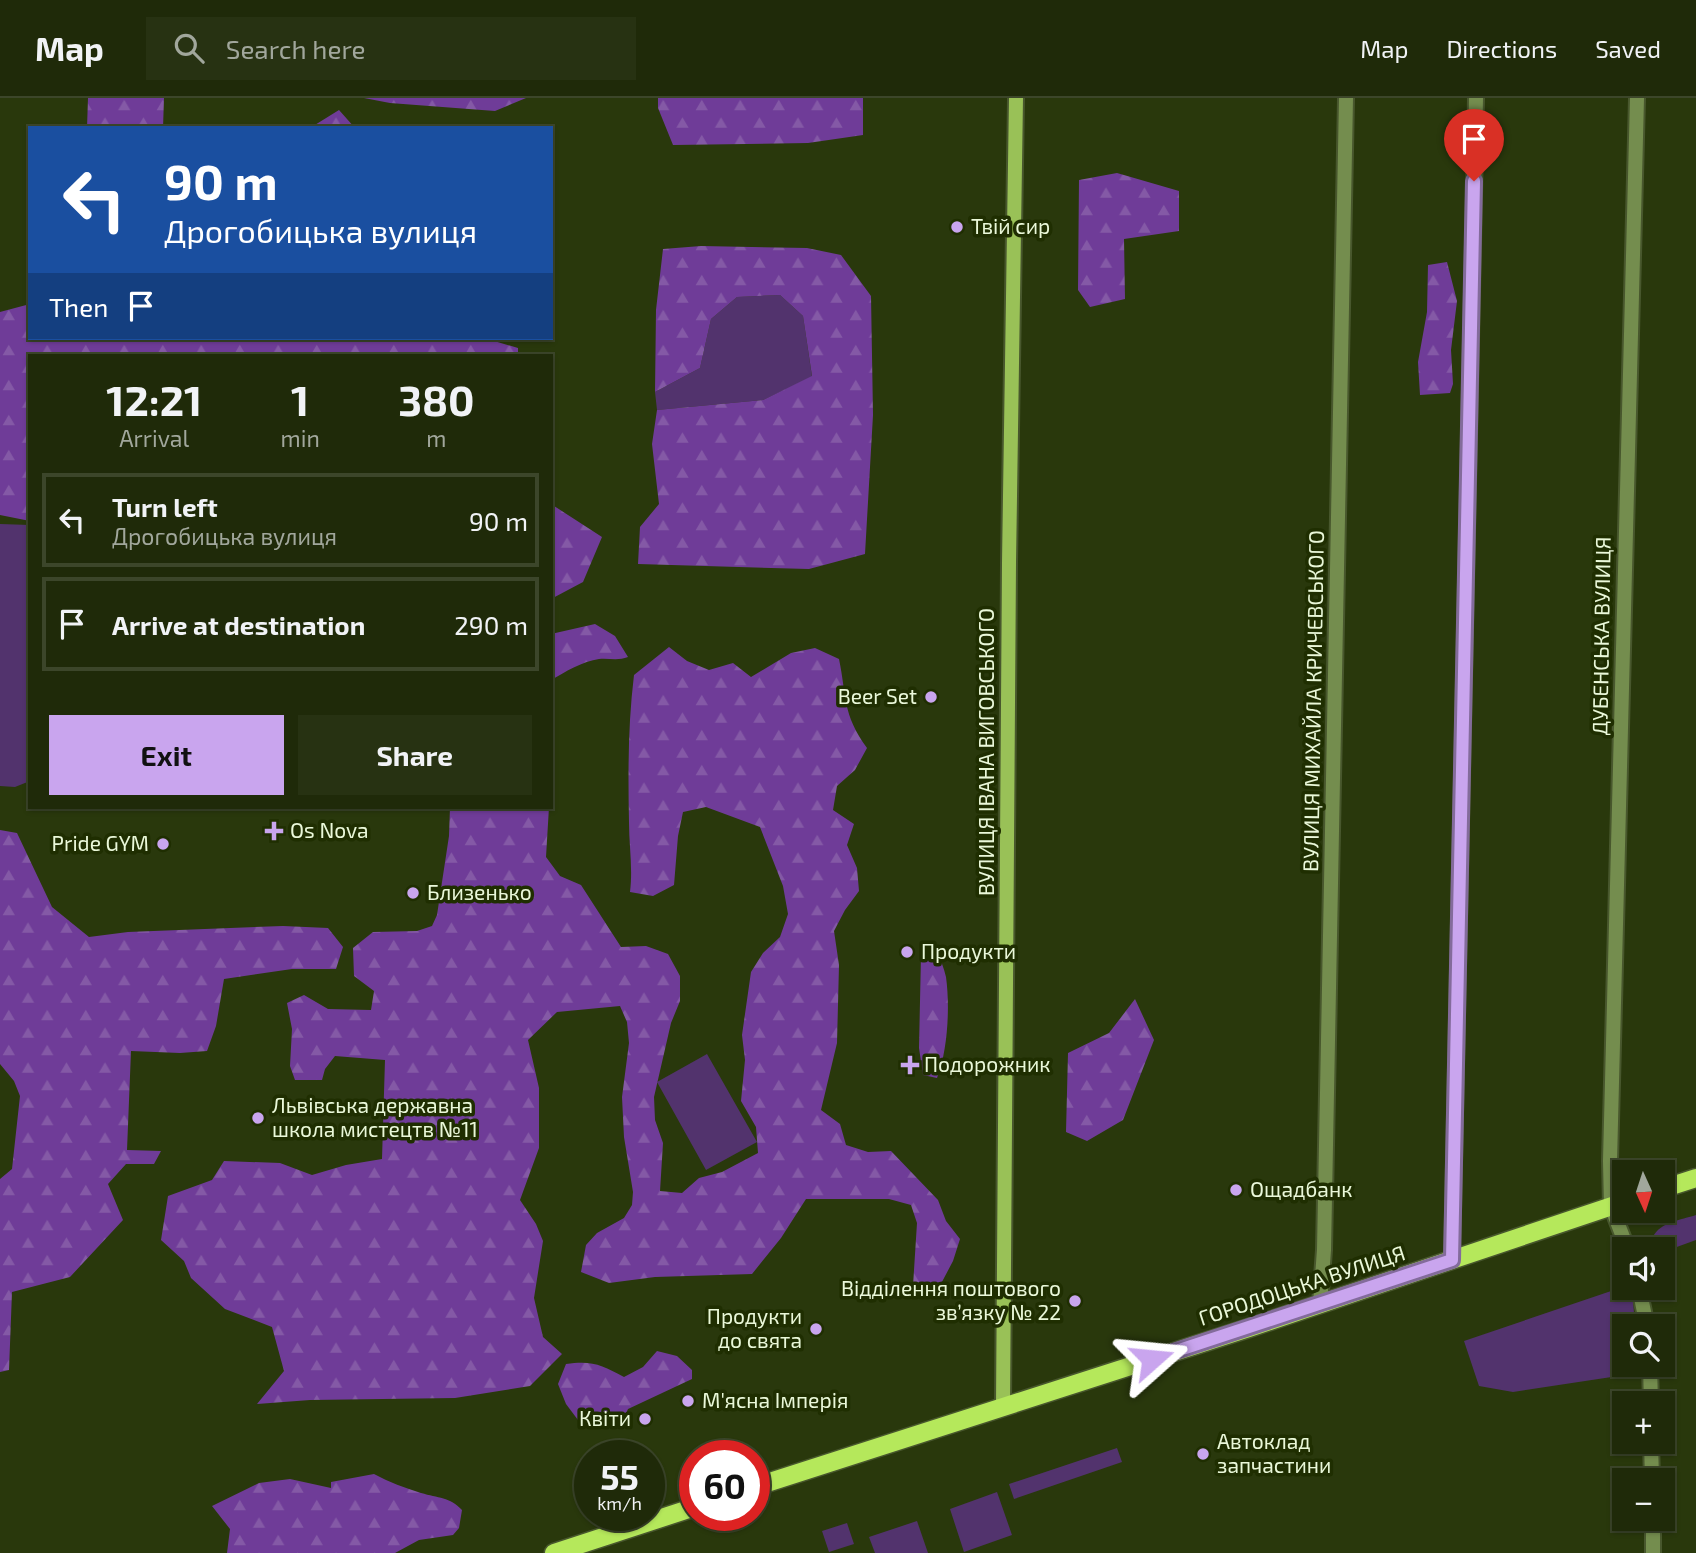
<!DOCTYPE html>
<meta charset="utf-8">
<style>
:root{--surface:#1f2a09;--page:#273212;--text:#f1f3f6;--muted:#a1a79c;--line:#3c462a;--accent:#c9a5ee}
body{margin:0;font-family:"Exo 2",sans-serif;background:var(--page);color:var(--text);height:100vh;display:flex;flex-direction:column;font-size:26px;white-space:nowrap}
*{box-sizing:border-box;margin:0}
p{font-size:23px;color:var(--muted)}
.icon{flex:none;width:38px;height:38px;fill:none;stroke:currentColor;stroke-width:2;stroke-linecap:round;stroke-linejoin:round}
.map{position:relative;flex:1;overflow:hidden}
.drawer{position:absolute;left:28px;top:256px;width:525px;height:455px;display:flex;flex-direction:column;background:var(--surface);border-radius:0px;box-shadow:0 2px 5px #0004,0 0 0 2px var(--line)}
.drawer>*{flex:none}
.top-card{position:absolute;left:28px;top:28px;width:525px;height:214px;border-radius:0px;box-shadow:0 2px 5px #0004,0 0 0 2px var(--line);background:#1a4fa0;color:#fff;overflow:hidden}
.needle{width:46px;rotate:177deg}
.controls{position:absolute;left:1612px;top:1062px;display:grid;gap:14px}
.controls a{display:grid;place-items:center;width:63px;height:63px;border-radius:0px;background:var(--surface);box-shadow:0 2px 5px #0004,0 0 0 2px var(--line);font-size:35px}
.speed{position:absolute;left:574px;top:1342px;display:flex;gap:14px;font-size:35px;font-weight:700;text-align:center}
.speed>*{display:grid;place-content:center;width:91px;height:91px;border-radius:50%;background:var(--surface);box-shadow:0 2px 5px #0004,0 0 0 2px var(--line);line-height:1}
.speed small{font-size:18px;font-weight:400}
.speed .limit{border:10px solid #d22;background:#fff;color:#111}
.pin{position:absolute;display:grid;place-items:center;width:60px;height:60px;color:#fff;margin:-72px -30px;border-radius:50% 50% 50% 0;rotate:-45deg;box-shadow:0 0 7px #0007}
.pin .icon{rotate:45deg}
.me{position:absolute;width:77px;margin:-38px;rotate:72deg;stroke-linejoin:round;filter:drop-shadow(0 0 5px #0008)}
.turn{display:flex;align-items:center;gap:24px;height:147px;padding:0 21px;font-size:32px}
.turn .icon{width:91px;height:91px;stroke-width:2.5}
.turn b{display:block;font-size:49px;line-height:60px}
.then{display:flex;align-items:center;height:66px;padding:0 21px;background:#0003;gap:14px;font-size:26px}
.eta{display:flex;justify-content:space-evenly;align-items:center;height:119px;text-align:center}
.eta b{font-size:42px;font-weight:700;line-height:49px}
.cta{display:flex;gap:14px;margin-top:auto;padding:14px 21px}
.cta a{flex:1;height:80px;border-radius:0px;background:var(--accent);color:#111;font-size:28px;font-weight:700;line-height:80px;text-align:center}
.cta a+a{background:var(--page);color:var(--text)}
ul{padding:0;list-style:none}
li{display:flex;align-items:center;gap:21px;height:94px;margin:0 14px 10px;padding:0 7px;border:4px solid var(--line);border-radius:0px}
li div{flex:1}
li b{display:block;font-size:26px}
li em{font-style:normal}
header{display:flex;align-items:center;gap:42px;box-sizing:border-box;height:98px;padding:0 35px;background:var(--surface);border-bottom:2px solid var(--line)}
header strong{font-size:33px}
nav{display:flex;gap:38px;margin-inline-start:auto;font-size:24px}
.search{width:490px;height:63px;background:var(--page);display:flex;align-items:center;gap:18px;box-sizing:border-box;padding:0 24px;border-radius:0px;color:var(--muted);font-size:26px}
.map>svg:first-child{display:block}
</style>
<header>
<strong>Map</strong>
<div class="search"><svg class="icon" aria-label="search" viewBox="0 0 24 24"><circle cx="10" cy="10" r="6"/><path d="M15 15l6 6"/></svg>Search here</div>
<nav><a>Map</a><a>Directions</a><a>Saved</a></nav>
</header>
<div class="map">
<svg width="1696" height="1455" viewBox="0 0 1696 1455">
<defs>
<pattern id="forest-firs" width="22" height="20" patternUnits="userSpaceOnUse" patternTransform="scale(1.75)"><rect width="22" height="20" fill="#6f3c98"/><path d="M5 1l3.5 6h-7zM16 11l3.5 6h-7z" fill="#8459a6"/></pattern>
</defs>
<rect width="100%" height="100%" fill="#29380c"/>
<path fill="#52336d" d="M780,197l23,21 9,61 -49,23 -106,10 -2,-18 45,-24 11,-49 26,-22z
M0,426l30,1v256l-15,6 -15,-1z
M707,956l50,88 -51,28 -49,-88z
M1696,1117v25l-33,12 -1,-2 -5,-1 -4,-12c7,-15 28,-17 43,-22z
M1620,1190l13,12 2,26h-11v39h14v8l-125,19 -34,-6 -15,-45z
M1117,1350l5,14 -108,37 -5,-15z
M997,1394l15,43 -48,17 -14,-43z
M917,1423l11,32h-53l-6,-16z
M847,1425l7,21 -25,8 -7,-21z"/>
<path fill="url(#forest-firs)" d="M88,0h76l-1,30h-76z
M364,0h162l-31,13 -105,-8z
M658,0h205v37l-55,8 -135,2 -15,-37z
M339,12l16,18h-45z
M1117,75l62,18v40l-55,8 1,60 -35,8 -12,-17 1,-110z
M701,148l106,2 34,7 30,41 2,119 -8,139 -56,15 -171,-5 2,-37 19,-23 -7,-60 5,-34 106,-10 49,-24 -9,-60 -23,-21 -43,2 -26,22 -11,49 -45,24 1,-82 7,-61z
M1447,164l10,39 -6,49 2,34 -3,9 -30,2 -2,-33 9,-50 1,-47z
M30,206v34h454l34,10v7h-488v166l-30,-6v-203z
M551,406l51,33 -19,45 -32,17z
M595,526l20,12 13,21c-10,4 -19,1 -29,2 -16,2 -34,13 -48,21v-46z
M669,549l18,14 22,9 24,-7 18,14 40,-24 24,-5 24,11c8,39 3,54 28,89l-12,22 -18,16 -4,24 21,14 -7,21 10,23 2,23 -14,19 -11,21 5,34 -2,78 -16,67 19,14 6,21 22,7 23,-1 47,49 8,21 14,18 -7,22 -19,36 -14,1 -7,-12 4,-63 -6,-18 -22,-6h-83l-25,39 -29,36 -97,3 -46,6 -28,-11 5,-27 11,-12 27,-15 8,-13 1,-13 -9,-55 -2,-40 7,-54 -2,-21 -7,-16 -63,6 -29,28 11,48v60l-19,52 16,24 7,17 -9,57 9,39 19,17 -32,32 -75,12 -145,2 -53,4 27,-33 -12,-44 -47,-18 -34,-31 -7,-17 -23,-21 7,-44 44,-16 12,-19 56,2 32,12 34,-10 36,-6 3,-99 -50,-4 -10,13 -3,11h-27l-5,-14 2,-37 -5,-26 17,-8 24,14 43,1 3,-19 -20,-15 -1,-28 20,-16 44,-1 15,-5 5,-11 12,-79 1,-29h99l-3,50 14,19 21,9 40,62 25,-1 22,8 12,22v25l-9,22 -17,74 1,23 8,23 -3,48 22,2 17,-15 23,-6 36,-19 -2,-26 -15,-26 4,-41 -3,-25 9,-63 12,-19 17,-16 8,-23 -5,-28 -23,-59 -54,-20 -23,5 -5,24 -4,49 -21,11 -23,-4c3,-24 -1,-46 -1,-70 -1,-50 -1,-98 5,-147z
M0,732l17,3 35,74 37,30 39,-5 155,-6 45,2 15,19 -7,22h-44l-68,10 -8,47 -9,25 -27,2 -49,-2 -4,99 34,1 -7,13h-28l-18,20 15,36 -53,57 -58,15 -3,78 -9,2v-193l12,-10 8,-73 -6,-15 -14,-17z
M937,852c3,9 7,18 9,27 4,29 2,73 -9,101l-14,-3 -4,-27 2,-92z
M1135,901l19,41 -31,80 -36,21 -21,-9 2,-79 41,-20z
M657,1253l20,5 15,14v9l-64,30 -9,19 -41,-8 -12,-16 -8,-20 8,-20c26,-4 36,1 58,13l19,-10z
M374,1376c15,8 31,14 47,19 17,5 29,4 41,17l-3,18 -6,7 -34,5 -24,13h-168l3,-24 -18,-23 47,-23 31,-4 41,9v-6z"/>
<g fill="none" stroke-linecap="round" stroke-linejoin="round">
<defs>
<path id="street" d="M1628,1152l-17,-44 -1,-45 27,-1063
M1452,1162l24,-1162
M1639,1190l8,38
M1320,1206l4,-54 22,-1152
M1650,1267l1,39
M1651,1344l1,38
M1653,1421v34"/>
<path id="secondary" d="M1003,1309l6,-844 7,-465"/>
<path id="primary" d="M1662,1091l34,-11
M754,1389l495,-159 375,-126
M554,1455l141,-46"/>
</defs>
<use href="#street" stroke="#48572d" stroke-width="18"/>
<use href="#secondary" stroke="#48572d" stroke-width="18"/>
<use href="#primary" stroke="#48572d" stroke-width="21"/>
<use href="#street" stroke="#748d4e" stroke-width="14"/>
<use href="#secondary" stroke="#99c157" stroke-width="14"/>
<use href="#primary" stroke="#b5e85b" stroke-width="18"/>
</g>
<g fill="none" stroke-linecap="round" stroke-linejoin="round">
<defs>
<path id="route" d="M1152,1261l300,-99 22,-1079"/>
</defs>
<use href="#route" stroke="#836b9b" stroke-width="18"/>
<use href="#route" stroke="#c9a5ee" stroke-width="12"/>
</g>
<g fill="#c9a5ee" stroke="#1f2e01" stroke-width="2.5">
<circle cx="957" cy="129" r="7"/>
<circle cx="931" cy="599" r="7"/>
<path d="M270.5 722.5h7v7h7v7h-7v7h-7v-7h-7v-7h7z"/>
<circle cx="163" cy="746" r="7"/>
<circle cx="413" cy="795" r="7"/>
<circle cx="907" cy="854" r="7"/>
<path d="M906.5 956.5h7v7h7v7h-7v7h-7v-7h-7v-7h7z"/>
<circle cx="258" cy="1020" r="7"/>
<circle cx="1236" cy="1092" r="7"/>
<circle cx="1075" cy="1203" r="7"/>
<circle cx="816" cy="1231" r="7"/>
<circle cx="688" cy="1303" r="7"/>
<circle cx="645" cy="1321" r="7"/>
<circle cx="1203" cy="1356" r="7"/>
</g>
<g text-anchor="middle" stroke-width="7" stroke-linejoin="round" paint-order="stroke">
<g font-size="21" fill="#eaf8d9" stroke="#1f2e01" text-anchor="start">
<text x="971" y="136">Твій сир</text>
<text x="917" y="606" text-anchor="end">Beer Set</text>
<text x="290" y="740">Os Nova</text>
<text x="149" y="753" text-anchor="end">Pride GYM</text>
<text x="427" y="802">Близенько</text>
<text x="921" y="861">Продукти</text>
<text x="924" y="974">Подорожник</text>
<text x="272" y="1015">Львівська державна<tspan x="272" dy="24">школа мистецтв №11</tspan></text>
<text x="1250" y="1099">Ощадбанк</text>
<text x="1061" y="1198" text-anchor="end">Відділення поштового<tspan x="1061" dy="24">зв’язку № 22</tspan></text>
<text x="802" y="1226" text-anchor="end">Продукти<tspan x="802" dy="24">до свята</tspan></text>
<text x="702" y="1310">М'ясна Імперія</text>
<text x="631" y="1328" text-anchor="end">Квіти</text>
<text x="1217" y="1351">Автоклад<tspan x="1217" dy="24">запчастини</tspan></text>
</g>
<g font-size="21" fill="#eaf8d9" stroke="#1f2e01">
<text transform="translate(1602 538) rotate(-89)" y="7">ДУБЕНСЬКА ВУЛИЦЯ</text>
<text transform="translate(1314 603) rotate(-89)" y="7">ВУЛИЦЯ МИХАЙЛА КРИЧЕВСЬКОГО</text>
<text transform="translate(987 654) rotate(-90)" y="7">ВУЛИЦЯ ІВАНА ВИГОВСЬКОГО</text>
<text transform="translate(1302 1188) rotate(-18)" y="7">ГОРОДОЦЬКА ВУЛИЦЯ</text>
</g>
</g>
</svg>
<div class="controls">
<a><svg class="needle" viewBox="-14 -14 28 28"><path d="M0-13l5 13h-10z" fill="#e53935"/><path d="M0 13l5-13h-10z" fill="#a1a79c"/></svg></a>
<a><svg class="icon" aria-label="sound" viewBox="0 0 24 24"><path d="M4 9h4l5-4v14l-5-4H4zM17 9q2 3 0 6"/></svg></a>
<a><svg class="icon" aria-label="search" viewBox="0 0 24 24"><circle cx="10" cy="10" r="6"/><path d="M15 15l6 6"/></svg></a>
<a>+</a>
<a>−</a>
</div>
<div class="speed"><div>55<small>km/h</small></div><div class="limit">60</div></div>
<div class="pin" style="left:1474px;top:83px;background:#d93025"><svg class="icon" aria-label="arrive" viewBox="0 0 24 24"><path d="M6 21V4h12l-3 4 3 4H6"/></svg></div>
<svg class="me" style="left:1152px;top:1261px" viewBox="-20 -20 40 40"><path d="M0-17L14 15 0 8-14 15z" fill="#c9a5ee" stroke="#fff" stroke-width="4"/></svg>
<div class="top-card">
<div class="turn"><svg class="icon" aria-label="left" viewBox="0 0 24 24"><path d="M17 20v-9H6M10 6l-5 5 5 5"/></svg><div><b>90 m</b>Дрогобицька вулиця</div></div>
<div class="then">Then<svg class="icon" aria-label="arrive" viewBox="0 0 24 24"><path d="M6 21V4h12l-3 4 3 4H6"/></svg></div>
</div>
<section class="drawer">
<div class="eta">
<div><b>12:21</b><p>Arrival</p></div>
<div><b>1</b><p>min</p></div>
<div><b>380</b><p>m</p></div>
</div>
<ul>
<li><svg class="icon" aria-label="left" viewBox="0 0 24 24"><path d="M17 20v-9H6M10 6l-5 5 5 5"/></svg><div><b>Turn left</b><p>Дрогобицька вулиця</p></div><em>90 m</em></li>
<li><svg class="icon" aria-label="arrive" viewBox="0 0 24 24"><path d="M6 21V4h12l-3 4 3 4H6"/></svg><div><b>Arrive at destination</b></div><em>290 m</em></li>
</ul>
<div class="cta"><a>Exit</a><a>Share</a></div>
</section>
</div>
